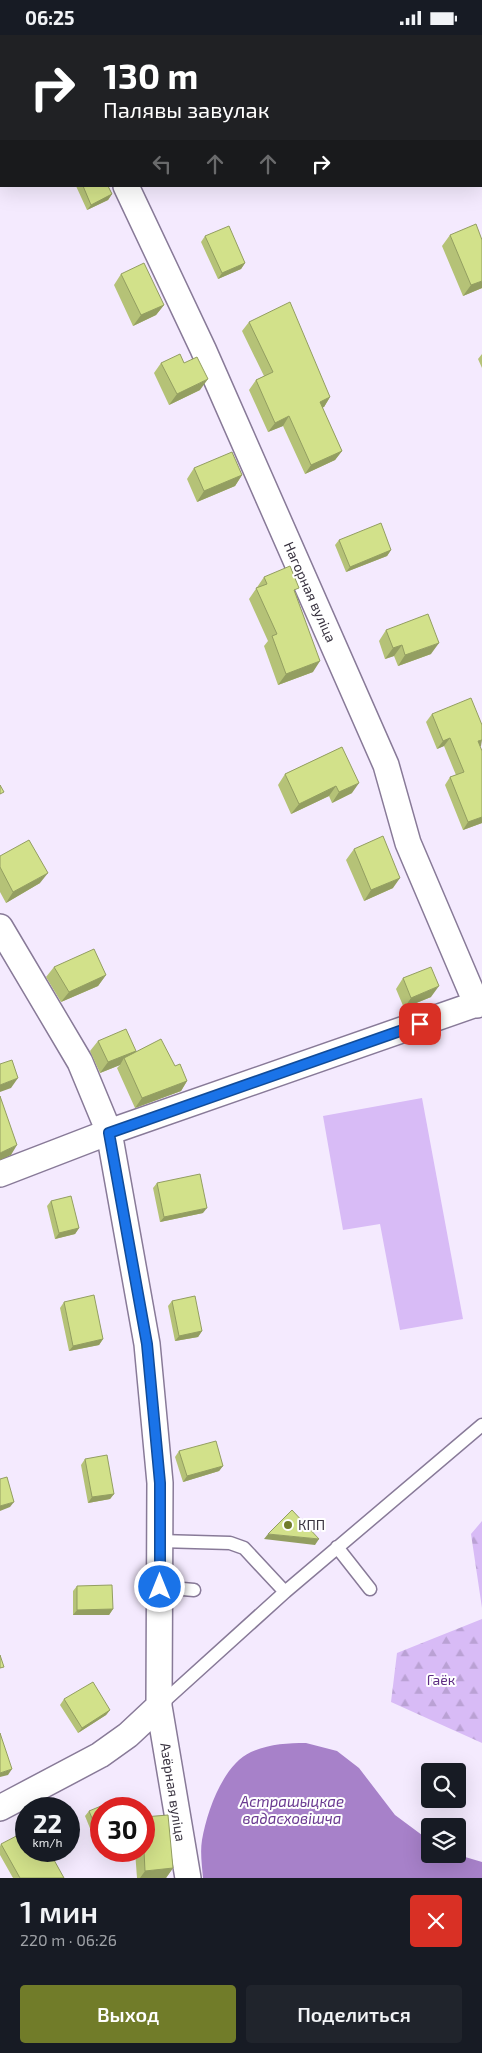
<!DOCTYPE html>
<html lang="ru">
<meta charset="utf-8">
<style>
:root{--surface:#171b24;--page:#20242c;--text:#f1f3f6;--muted:#9ea1a6;--accent:#717c29}
body{margin:0;font-family:"Exo 2",sans-serif;background:var(--page);color:var(--text);height:100vh;display:flex;flex-direction:column;font-size:19px;white-space:nowrap}
*{box-sizing:border-box;margin:0}
p{font-size:16px;color:var(--muted)}
.icon{flex:none;width:28px;height:28px;fill:none;stroke:currentColor;stroke-width:2;stroke-linecap:round;stroke-linejoin:round}
.map{position:relative;height:1843px;overflow:hidden}
.drawer{display:flex;flex-direction:column;background:var(--surface);flex:1}
.drawer>*{flex:none}
.banner{position:absolute;left:0px;top:0px;width:482px;height:152px;box-shadow:0 5px 20px #0002;background:#202124;color:#fff;overflow:hidden}
.buttons{position:absolute;left:421px;top:1728px;display:grid;gap:10px}
.buttons a{display:grid;place-items:center;width:45px;height:45px;border-radius:5px;background:var(--surface);box-shadow:0 5px 20px #0002;font-size:25px}
.speed{position:absolute;left:15px;top:1762px;display:flex;gap:10px;font-size:25px;font-weight:700;text-align:center}
.speed>*{display:grid;place-content:center;width:65px;height:65px;border-radius:50%;background:var(--surface);box-shadow:0 5px 20px #0002;line-height:1}
.speed small{font-size:12px;font-weight:400}
.speed .limit{border:8px solid #d22;background:#fff;color:#111}
.pin{position:absolute;display:grid;place-items:center;width:42px;height:42px;color:#fff;margin:-21px;border-radius:10px;box-shadow:0 2px 8px #0006}
.me{position:absolute;width:55px;margin:-28px;rotate:0deg;stroke-linejoin:round;filter:drop-shadow(0 0 4px #0008)}
.turn{display:flex;align-items:center;gap:18px;height:105px;padding:0 20px;font-size:22px}
.turn .icon{width:65px;height:65px;stroke-width:2.5}
.turn b{display:block;font-size:35px;line-height:42px}
.lanes{display:flex;align-items:center;height:48px;padding:0 20px;background:#0003;justify-content:center;gap:25px;direction:ltr}
.lanes .off{opacity:.35}
.round{display:grid;place-items:center;flex:none;width:52px;height:52px;border-radius:5px;background:var(--page)}
.headline{display:flex;align-items:center;justify-content:space-between;height:85px;padding:0 20px}
h1{font-size:30px;font-weight:600;line-height:38px}
.action{display:flex;gap:10px;margin-top:auto;padding:10px 20px}
.action a{flex:1;height:58px;border-radius:5px;background:var(--accent);color:#fff;font-size:20px;font-weight:600;line-height:58px;text-align:center}
.action a+a{background:var(--page);color:var(--text)}
.status{display:flex;justify-content:space-between;align-items:center;height:35px;padding:0 25px;background:var(--surface);direction:ltr}
.status svg{height:14px;fill:currentColor}
.map>svg:first-child{display:block}
</style>
<div class="status"><b>06:25</b><svg viewBox="0 0 49 12"><path d="M0 12V9h3v3zM5 12V6h3v6zM10 12V3h3v9zM15 12V0h3v12zM26 1h20v11H26zM47 4h2v5h-2z"/></svg></div>
<div class="map">
<svg width="482" height="1843" viewBox="0 0 482 1843">
<defs>
<pattern id="forest-firs" width="22" height="20" patternUnits="userSpaceOnUse" patternTransform="scale(1.25)"><rect width="22" height="20" fill="#d8bbf6"/><path d="M5 1l3.5 6h-7zM16 11l3.5 6h-7z" fill="#baa1d4"/></pattern>
</defs>
<rect width="100%" height="100%" fill="#f4eafe"/>
<path fill="#d8bbf6" d="M422,1063l41,221 -63,11 -20,-106 -37,6 -20,-114z"/>
<path fill="url(#forest-firs)" d="M482,1486v87l-11,-74z
M482,1584v124l-91,-41 6,-49z"/>
<path fill="#a781c9" d="M306,1708l31,8 22,17 36,47 35,26v13h25l27,8v16h-279c-1,-12 -3,-26 -1,-38 5,-29 21,-75 49,-88 18,-8 36,-9 55,-9z"/>
<g fill="none" stroke-linecap="round" stroke-linejoin="round">
<defs>
<path id="lane" d="M160,1506l70,2 14,5 41,44
M337,1512l33,42
M160,1552l34,3
M160,1670l125,-113 197,-167"/>
<path id="street" d="M55,0l1,1
M429,0l1,1
M481,122l1,2
M126,151l77,163 183,416 22,78 69,162
M0,892l80,135 29,70 38,212 13,139 -1,223 29,172
M0,1139l109,-42 373,-130
M0,1773l100,-53 28,-20 31,-29"/>
</defs>
<use href="#lane" stroke="#887a98" stroke-width="15"/>
<use href="#street" stroke="#887a98" stroke-width="28"/>
<use href="#lane" stroke="#fff" stroke-width="12"/>
<use href="#street" stroke="#fff" stroke-width="25"/>
</g>
<path fill="#b5c277" d="M76,151h32l4,8 -4,6 -21,10z
M450,200l32,53 -19,8 -21,-50z
M205,201l40,27 -4,6 -23,10 -17,-37z
M121,239l43,31 -8,10 -23,11 -19,-41z
M249,287l81,75 -6,10h-2l20,44 -7,9 -30,14 -22,-48 -15,6 -19,-42 7,-10 8,-4 -22,-45z
M482,319v14l-4,-9z
M161,328h23l16,27 -31,15 -15,-32z
M194,433l48,7 -7,11 -38,16 -10,-23z
M339,505l52,10 -4,6 -41,16 -11,-27z
M264,542l32,16 17,79 -35,13 -14,-39 4,-5 -19,-42z
M386,595l45,24 -33,12 -4,-10 -9,3 -6,-18z
M432,679l49,32h-1l2,77 -19,7 -18,-45 5,-8 6,-2 -12,-29 -7,3 -11,-27z
M342,712l10,46 -20,10 -3,-7 -38,18 -13,-29 7,-11z
M354,814l39,39 -29,13 -18,-41z
M0,821l40,27 -34,20 -6,-11z
M54,932l52,8 -8,11 -37,16 -15,-25z
M403,943l28,19 -27,11 -8,-19z
M98,1006l38,10 -2,2 41,13 12,15 -6,10 -46,17 -18,-40 3,-3 -20,8 -10,-22z
M157,1148l46,30 -43,9 -7,-34z
M51,1166l28,27 -4,6 -20,5 -8,-33z
M172,1266l30,30 -4,6 -23,4 -7,-35z
M64,1267l39,37 -4,6 -30,6 -9,-43z
M179,1416l44,15 -4,5 -36,11 -8,-25z
M85,1424l29,35 -4,5 -22,4 -7,-38z
M77,1551l36,23 -4,6h-36v-24z
M64,1664l46,11 -4,5 -28,18 -18,-28z
M101,1774v32l-5,2 -11,-27 4,-5z
M1,1809l63,34h-51l-13,-23v-9z
M135,1816h9l29,17 -7,10h-29z"/>
<path fill="#939e61" d="M112,159l-4,6 -21,10 4,-5z
M245,228l-4,6 -23,10 4,-6z
M482,246v7l-19,8 8,-11z
M164,270l-8,10 -23,11 8,-11z
M208,344l-8,11 -31,15 8,-11z
M330,362l-6,10 -11,5 7,-10z
M289,381l-6,10 -15,6 7,-9z
M342,416l-7,9 -30,14 6,-9z
M242,440l-7,11 -38,16 7,-11z
M391,515l-4,6 -41,16 4,-5z
M439,608l-8,11 -33,12 7,-11z
M402,610l-8,11 -9,3 8,-11z
M320,626l-7,11 -35,13 8,-11z
M450,703l-6,8 -7,3 6,-8z
M482,705l-1,6 -8,3 5,-8z
M359,748l-7,10 -20,10 7,-11z
M336,751l-7,10 -38,18 8,-10z
M482,782v6l-19,7 5,-8z
M48,838l-8,10 -34,20 7,-11z
M400,843l-7,10 -29,13 7,-11z
M106,940l-8,11 -37,16 8,-10z
M439,951l-8,11 -27,11 7,-10z
M136,1016l-8,10 -4,-3 -4,7 -20,8 8,-11z
M18,1043l-7,10 -11,4v-7z
M187,1046l-6,10 -46,17 7,-10z
M17,1110l-6,10 -11,5v-7z
M207,1173l-4,5 -43,9 4,-5z
M79,1193l-4,6 -20,5 4,-6z
M202,1296l-4,6 -23,4 4,-5z
M103,1304l-4,6 -30,6 4,-5z
M223,1431l-4,5 -36,11 4,-6z
M114,1459l-4,5 -22,4 4,-6z
M14,1467l-4,5 -10,4v-5z
M268,1499l51,5 -4,6 -51,-6z
M113,1574l-4,6h-36l4,-5z
M110,1675l-4,5 -28,18 4,-5z
M12,1734l-4,6 -8,2v-4z
M100,1802h1v4l-5,2z
M173,1833l-7,10h-26l5,-7z"/>
<path fill="#d2e18a" stroke="#939e61" d="M157,0h5l1,1h-9z
M1,74v38h-1v-37z
M83,151h25l4,8 -21,11z
M476,189l6,16v41l-11,4 -21,-50z
M229,191l16,37 -23,10 -17,-37z
M144,228l20,42 -23,10 -20,-41z
M290,267l40,95 -10,5 22,49 -31,14 -22,-49 -14,7 -19,-43 17,-8 -24,-50z
M180,319l4,9 13,-6 11,22 -31,15 -16,-31z
M232,417l10,23 -38,16 -10,-23z
M381,488l10,27 -41,17 -11,-27z
M290,531l9,22 -5,2 26,71 -34,13 -14,-38 5,-2 -21,-46 11,-4 -3,-7z
M428,579l11,29 -34,12 -3,-10 -9,3 -7,-18z
M471,663l11,27v15l-4,1 4,10v66l-14,5 -18,-45 14,-5 -14,-34 -7,3 -11,-27z
M342,712l17,36 -20,9 -3,-6 -37,18 -14,-30z
M0,750l4,7 -4,2z
M383,801l17,42 -29,12 -17,-41z
M29,805l19,33 -35,19 -13,-25v-11z
M94,914l12,26 -37,17 -15,-25z
M431,932l8,19 -28,12 -8,-20z
M126,994l10,22 -28,11 -10,-21z
M161,1004l14,27 5,-2 7,17 -45,17 -18,-40z
M12,1025l6,18 -18,7v-21z
M0,1061l17,49 -17,8z
M200,1139l7,34 -43,9 -7,-34z
M71,1161l8,32 -20,5 -8,-32z
M94,1260l9,44 -30,7 -9,-44z
M195,1261l7,35 -23,5 -7,-35z
M216,1406l7,25 -36,10 -8,-25z
M107,1420l7,39 -22,3 -7,-38z
M7,1442l7,25 -14,4v-27z
M292,1475l27,29 -51,-5z
M112,1550l1,24 -36,1v-24z
M0,1620l4,12 -4,1z
M93,1647l17,28 -28,18 -18,-29z
M0,1698l12,36 -12,4z
M118,1764l4,10h-21v28h-1l-11,-26z
M168,1780l5,53 -28,3 -1,-20v-34z
M26,1796v20h23l15,27h-44l-19,-34z"/>
<g fill="none" stroke-linecap="round" stroke-linejoin="round">
<defs>
<path id="route" d="M160,1552v-104l-13,-139 -38,-211 311,-109"/>
</defs>
<use href="#route" stroke="#114b97" stroke-width="12"/>
<use href="#route" stroke="#1a73e8" stroke-width="9"/>
</g>
<circle fill="#717c29" stroke="#fff" stroke-width="2" cx="288" cy="1490" r="5"/>
<g text-anchor="middle" stroke-width="4" stroke-linejoin="round" paint-order="stroke">
<g font-size="14" fill="#3a3441" stroke="#fff">
<text transform="translate(310 557) rotate(66)" y="5">Нагорная вуліца</text>
<text transform="translate(173 1757) rotate(81)" y="5">Азёрная вуліца</text>
</g>
<g font-size="14" fill="#3a3441" stroke="#fff" text-anchor="start">
<text x="298" y="1495">КПП</text>
</g>
<g font-size="14" fill="#5e2e84" stroke="#fff">
<text x="441" y="1650">Гаёк</text>
</g>
<g font-size="15" font-style="italic" fill="#6a3a91" stroke="#fff">
<text x="292" y="1772">Астрашыцкае<tspan x="292" dy="17">вадасховішча</tspan></text>
</g>
</g>
</svg>
<div class="buttons">
<a><svg class="icon" aria-label="search" viewBox="0 0 24 24"><circle cx="10" cy="10" r="6"/><path d="M15 15l6 6"/></svg></a>
<a><svg class="icon" aria-label="layers" viewBox="0 0 24 24"><path d="M12 4l9 5-9 5-9-5zM3 14l9 5 9-5"/></svg></a>
</div>
<div class="speed"><div>22<small>km/h</small></div><div class="limit">30</div></div>
<div class="pin" style="left:420px;top:989px;background:#d93025"><svg class="icon" aria-label="arrive" viewBox="0 0 24 24"><path d="M6 21V4h12l-3 4 3 4H6"/></svg></div>
<svg class="me" style="left:160px;top:1552px" viewBox="-20 -20 40 40"><circle r="17" fill="#1a73e8" stroke="#fff" stroke-width="3"/><path d="M0-11L8 9 0 5-8 9z" fill="#fff"/></svg>
<div class="banner">
<div class="turn"><svg class="icon" aria-label="right" viewBox="0 0 24 24"><path d="M7 20v-9h11M14 6l5 5-5 5"/></svg><div><b>130 m</b>Палявы завулак</div></div>
<div class="lanes"><svg class="icon off" aria-label="left" viewBox="0 0 24 24"><path d="M17 20v-9H6M10 6l-5 5 5 5"/></svg><svg class="icon off" aria-label="ahead" viewBox="0 0 24 24"><path d="M12 20V5M6 11l6-6 6 6"/></svg><svg class="icon off" aria-label="ahead" viewBox="0 0 24 24"><path d="M12 20V5M6 11l6-6 6 6"/></svg><svg class="icon" aria-label="right" viewBox="0 0 24 24"><path d="M7 20v-9h11M14 6l5 5-5 5"/></svg></div>
</div>
</div>
<section class="drawer">
<div class="headline"><div><h1>1 мин</h1><p>220 m · 06:26</p></div><a class="round" style="background:#d93025;color:#fff"><svg class="icon" aria-label="close" viewBox="0 0 24 24"><path d="M6 6l12 12M18 6L6 18"/></svg></a></div>
<div class="action"><a>Выход</a><a>Поделиться</a></div>
</section>
